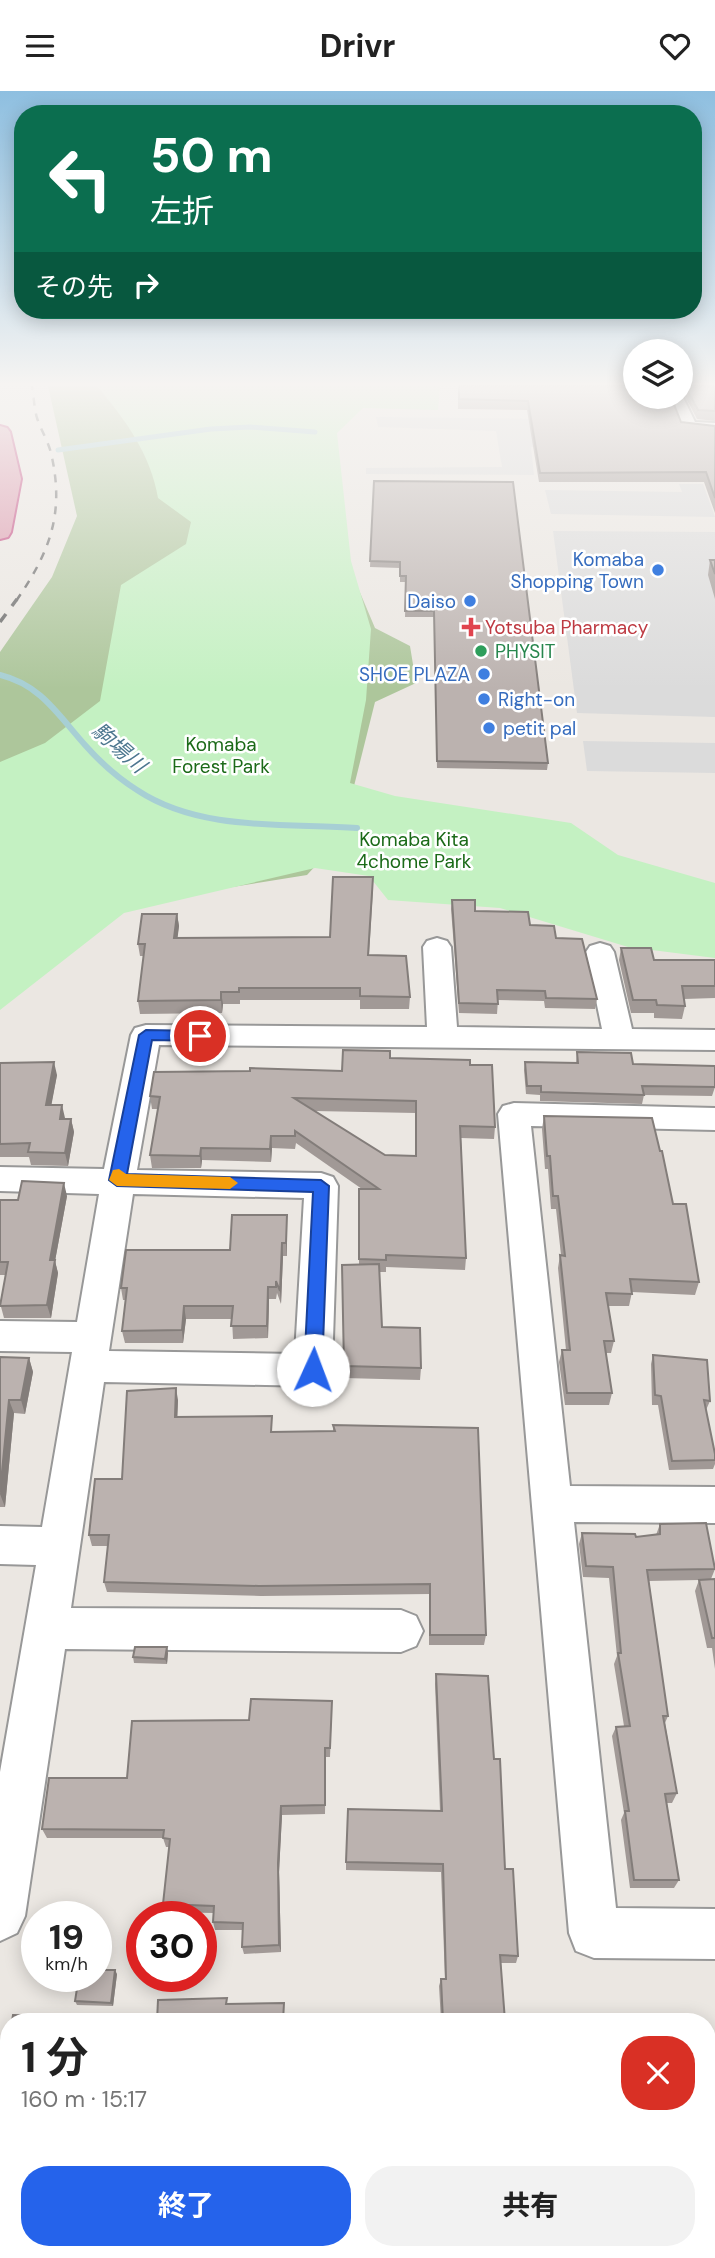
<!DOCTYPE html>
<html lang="ja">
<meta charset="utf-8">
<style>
:root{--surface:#fff;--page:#f2f2f2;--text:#222;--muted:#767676;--accent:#2563eb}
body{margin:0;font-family:"DM Sans","Noto Sans JP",sans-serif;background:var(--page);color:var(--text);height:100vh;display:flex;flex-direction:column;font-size:26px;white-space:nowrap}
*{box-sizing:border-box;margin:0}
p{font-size:23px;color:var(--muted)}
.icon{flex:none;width:38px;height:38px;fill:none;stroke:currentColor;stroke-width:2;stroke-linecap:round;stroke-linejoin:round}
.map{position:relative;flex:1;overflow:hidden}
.panel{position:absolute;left:0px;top:1922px;width:716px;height:247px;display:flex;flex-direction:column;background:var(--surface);border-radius:28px 28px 0 0;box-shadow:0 4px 18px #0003}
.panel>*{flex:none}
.guide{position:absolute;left:14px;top:14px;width:688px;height:214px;border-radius:28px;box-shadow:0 4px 18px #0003;background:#0b6e4f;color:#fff;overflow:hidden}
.buttons{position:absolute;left:623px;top:248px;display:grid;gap:14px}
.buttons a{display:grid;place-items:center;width:70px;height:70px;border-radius:50%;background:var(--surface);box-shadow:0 4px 18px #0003;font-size:35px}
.speed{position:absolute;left:21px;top:1810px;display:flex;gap:14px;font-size:35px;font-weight:700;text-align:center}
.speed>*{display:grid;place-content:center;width:91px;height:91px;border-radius:50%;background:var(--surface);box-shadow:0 4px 18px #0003;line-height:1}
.speed small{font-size:18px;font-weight:400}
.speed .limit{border:10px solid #d22;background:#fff;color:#111}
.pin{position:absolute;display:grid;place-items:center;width:60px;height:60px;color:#fff;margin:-30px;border:4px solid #fff;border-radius:50%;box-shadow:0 2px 7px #0007}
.me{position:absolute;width:77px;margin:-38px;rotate:2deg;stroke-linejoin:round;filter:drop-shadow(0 0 5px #0008)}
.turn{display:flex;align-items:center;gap:24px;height:147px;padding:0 21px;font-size:32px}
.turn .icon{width:91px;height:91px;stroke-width:2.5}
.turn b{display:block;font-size:49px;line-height:60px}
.then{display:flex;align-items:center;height:66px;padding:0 21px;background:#0003;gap:14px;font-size:26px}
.round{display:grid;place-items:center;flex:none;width:74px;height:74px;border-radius:28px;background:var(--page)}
.headline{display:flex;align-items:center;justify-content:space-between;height:119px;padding:0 21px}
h1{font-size:42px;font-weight:700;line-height:52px}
.cta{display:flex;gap:14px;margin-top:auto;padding:14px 21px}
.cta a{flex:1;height:80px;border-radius:28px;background:var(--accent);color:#fff;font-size:28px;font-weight:700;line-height:80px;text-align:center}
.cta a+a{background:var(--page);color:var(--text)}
header{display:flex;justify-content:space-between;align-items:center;height:91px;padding:0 21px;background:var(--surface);font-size:32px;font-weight:700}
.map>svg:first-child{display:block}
</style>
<header><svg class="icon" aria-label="menu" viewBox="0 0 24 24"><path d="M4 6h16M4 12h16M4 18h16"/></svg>Drivr<svg class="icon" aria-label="heart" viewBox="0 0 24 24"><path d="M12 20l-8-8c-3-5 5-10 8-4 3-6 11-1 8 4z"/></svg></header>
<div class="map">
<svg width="715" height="2167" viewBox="0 0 715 2167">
<rect width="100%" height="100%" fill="#ebe7e2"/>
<path fill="#adc69b" d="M48,295h372l-33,1 -56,45 14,125 30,71 35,18 6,37 -41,19 -23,92 15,16 -60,65 -213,34 -94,77v-334l52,-75 25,-61z"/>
<path fill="#c4f1c2" d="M97,295h343l-2,24 -75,-2 -26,25 14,128 20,68 -5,71 -16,83 45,13 176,27 47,32 97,28v75l-87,-11 -128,-39 -112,-8 -19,-24 -54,-8 -191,45 -124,97v-248l45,-19 55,-42 21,-116 65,-41 5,-22 -33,-24c-7,-43 -33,-79 -61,-112z"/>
<path fill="#dbdbdb" d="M376,326l280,3 -50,27h-75l3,28 -168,-1v-6l136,-1 -6,-36 -118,-4z
M679,393h24l12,33 -164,-3 -6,-24 137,2z
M553,440l162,1v185l-138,-4z
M583,650l132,2v30l-128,-2z"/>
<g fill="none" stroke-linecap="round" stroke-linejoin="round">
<path stroke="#a7cfd4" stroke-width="5" d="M58,359l153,-21 39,-2 65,5"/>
<path stroke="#a7cfd4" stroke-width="6" d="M0,584c41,10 58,40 85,70 15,17 33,33 52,45 63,42 149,33 220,38"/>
<defs>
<path id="minor" d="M681,302l14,29 20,1v10l-33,-2 -14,-34h13z
M437,847l10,3 4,6 6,80 145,2 -16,-77 4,-6 10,-3 10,3 4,6 18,77 83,1v20l-556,-5 -22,125 184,3 12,4 5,9 -6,184 -6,11 -13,5 -209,-4 -33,226 330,2 15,6 7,15 -7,15 -15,6 -336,-3 -40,267 -8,17 -17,8v-169l36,-207 -36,-1v-38l42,1 30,-175 -72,-1v-30l77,1 22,-128 -99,-3v-24l104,2 27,-134 4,-7 11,-3 281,2 -4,-80 4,-6zM133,1103l171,4 -9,156 -186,-3z
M514,1012l201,5v22l-184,-4 39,360 145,1v36l-141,-1 42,386 99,1v50l-121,-1 -18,-7 -7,-18 -71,-819 5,-8z"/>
<path id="highway" d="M0,335l7,2 3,4 11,47 -10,53 -3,5 -8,2z"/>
</defs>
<use href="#minor" stroke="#989898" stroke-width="4"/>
<use href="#highway" stroke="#bf3977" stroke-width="4"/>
<use href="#minor" fill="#fff" fill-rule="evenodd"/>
<use href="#highway" fill="#da92a8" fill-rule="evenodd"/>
<path stroke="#696969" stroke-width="2.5" stroke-dasharray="8 8" stroke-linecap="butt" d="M16,510c34,-49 49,-88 35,-148 -3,-12 -10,-23 -14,-35 -3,-10 -3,-21 -5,-32"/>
<path stroke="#696969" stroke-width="3.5" stroke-dasharray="10 10" stroke-linecap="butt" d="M0,531l17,-23"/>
</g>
<path fill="#a19996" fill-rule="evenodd" d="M458,295h149l74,36 34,4v87l-11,-31h-165l-12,-72 -69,-1z
M681,295h34v35l-18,-2 -15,-29 -1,1z
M374,390l174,282 -1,7 -110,-2 -3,-151h-29l1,-35h-6v-14l-30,-1z
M710,469h5v39l-7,-24z
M373,798l-4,66 41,42 -1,12h-49v-9h-120v4h-17l-1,9 -82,1 -2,-13 6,-45h-4l-2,-12 39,-30 2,12 -2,12 153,-1z
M452,809l23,11 55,14 26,13 41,61 -2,10 -50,-1 -1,-7 -46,-1 -1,14 -38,-1 -8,-104z
M621,857l33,12h61v38l-31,1 1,7 -3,13 -28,-1v-5h-23l-12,-53z
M577,961l56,12 82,23 -3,9 -68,-1 -2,9 -102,-3v-6l-14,-1 -2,-24 1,-8 51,1z
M390,967l80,7 25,62 -1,12 -33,-1 5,120 -1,12 -79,-3v5h-7l3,55 39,41 -1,12 -76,-2 -2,-113h17v-76h3l-66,-46 -1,6 -23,-1 -1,14 -69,-2 -1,8h-49l-2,-13 8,-46h-6l-2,-13 192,-25zM314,1020l102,2v43l-31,-1z
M0,972l57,12 -6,30 14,14h6l3,13 -6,34 -37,-1 -2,-8h-29z
M544,1025l129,88 26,78 -4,13 -63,-3 -3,14h-21l6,35 -3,12h-5l6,40 -3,12h-44l-6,-43 3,-12h4l-8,-82 2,-13h1l-5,-46h-5l-3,-40h-3l-3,-40z
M67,1105l-12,65 3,12 -7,45h-47l-4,-15 6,-28h-6v-75h18z
M287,1137v28h-4l-2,48 -4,-11 -1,6h-7l-1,39 -35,1 -1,-20h-46l-3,24h-58l-3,-12 4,-31h-3l-2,-12 109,-38z
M653,1264l57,46 -4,9 9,44v10l-2,5 -44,1 -11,-65h-6l-1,-41z
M0,1266l29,1 4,14 -8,42 -11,-1 -9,94h-5z
M178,1309l-1,17 95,-1v16l61,-1v-6l153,210 -2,10h-55v-51l-168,2 -154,-4 -3,-10 4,-36h-16l-3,-11 33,-56z
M660,1433l55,45 -4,10h4v90l-3,-21h-5l-12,-57 4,-11 -50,1 19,135 -3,7 12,70 -5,10h-5l12,77 -5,8h-44l-9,-68 3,-7 -12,-77 4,-9 8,-1 -10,-62 3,-8 -8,-78 -26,-1 -4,-33 3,-11 54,4 20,-2z
M168,1562l-1,11 -33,-1 -1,-6z
M436,1583l58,85 11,110 13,87 -2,7h-15l4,58h-64l-2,-35 2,-7h4l-4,-107 -95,-2v-8l94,-51 -5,-127z
M332,1619l-2,47h-4l-1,57 -43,1 -3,57 2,80 -37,2 -2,-7v-17h-27l-2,-8v-9l-47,-1 -3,-8 6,-57h-3l-3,-9h-116l-5,-9 85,-51 122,-58z
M117,1883l-4,32 -36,-1 -2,-4z
M9,1952v50h-2l-6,-5z
M597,2160h79l1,7h-79z"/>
<path fill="#837d7a" d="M177,823l2,12 -3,25 -2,-13z
M221,901l2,12 -1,9 -1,-13z
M54,971l3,13 -8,43 -3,-13z
M62,1014l3,13 -5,1z
M71,1028l3,13 -6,34 -3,-13z
M271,1045l1,12 -1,14 -1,-13z
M201,1057l1,12 -1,8 -1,-12z
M64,1092l3,13 -12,65 3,12 -7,45 -4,-13 3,-45z
M287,1124v41l-1,-13z
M282,1152l1,13 -2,48 -1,-13z
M268,1196l1,12 -1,39 -1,-12z
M184,1215l2,13 -3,24 -1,-13z
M29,1267l4,14 -8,42 -4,-14z
M176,1297l2,12 -1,28 -2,-11z
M9,1309l5,13 -9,94 -5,-13z
M167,1556l1,6 -1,11 -2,-5z
M281,1715l1,9 -3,57 2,80 -2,-7 -1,-82z
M115,1879l2,4 -4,32 -2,-3z
M71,2160h5l-1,7h-5z"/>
<path fill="#bbb2af" stroke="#837d7a" stroke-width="2" fill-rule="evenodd" d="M459,295h176v11h36l10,25 34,4v72l-9,-26 -166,1 -12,-72 -69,-2z
M685,295h30v25l-17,-1z
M374,390l139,1 35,281 -111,-2 -3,-150h-29l1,-35h-6v-14l-30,-1z
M710,469h5v14z
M333,786h40l-5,78 38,1 4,41 -50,-1v-8h-121v4h-18v8l-83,1 7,-57h-7l4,-30h35l-3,24 156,-1z
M452,809h23v11l53,1 2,13 24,1 2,12 26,1 15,60 -51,-1 -1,-7 -48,-1 1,14 -39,-1z
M621,857h30l3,12h61v26h-33l3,20 -28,-1 -1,-5h-23z
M343,959l47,1v7l80,2v5h22l3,62 -35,-1 6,132 -80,-3v5l-27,-1v-70h20l-84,-58v5h-24l-1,13 -69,-1 -1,8 -50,-1 10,-58 -10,-1 4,-24 96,-1v-3l92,3zM294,1007l122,3v55l-31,-1z
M577,961l54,1 2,11 82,2v21l-73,-1 2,9 -103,-3v-6h-14l-2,-24 53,1z
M54,971l-8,43h16l-2,14h11l-6,34 -37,-1 2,-9 -30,1v-81z
M544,1025l108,2 8,33h2l11,53h13l13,78 -69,-3 2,15 -26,-1 8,48h-10l8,52h-45l-5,-43h8l-10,-95 5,1 -7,-60h-5l-3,-40h-3z
M22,1090l42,2 -14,77h5l-8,45 -47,1 8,-44h-8v-62h18z
M232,1124h55l-1,28h-4l-2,48 -4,-10v6h-8l-1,39h-36l2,-20h-49l-2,24 -60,1 5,-43h-6l5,-38h104z
M379,1173l3,63 38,1 1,40 -77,-2 -2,-101z
M653,1264l54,5 3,41 -6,-1 11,54v6l-43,1 -11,-65 -6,-1z
M0,1266l29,1 -8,42h-12l-9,92z
M176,1297l-1,29 97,-1 -1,16 64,-1 -2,-6 145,3 8,207h-56v-51l-171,2 -155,-4 5,-47h-20l6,-56h27l5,-88z
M706,1432l9,46 -68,1 21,146h-5l14,77 -12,1 14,86h-45l-9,-69h4l-13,-84 14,-1 -12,-73h3l-8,-86 -27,-1 -4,-33 53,1 1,3 24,-3v-10z
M715,1488v59h-3l-13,-58z
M135,1556h32l-2,12 -32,-2z
M436,1583l52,2 6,83h6l5,110h8l5,87 -18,-1 5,66h-62l-2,-42h5l-3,-115 -97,-2 2,-53 94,2z
M251,1608l81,2 -2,47h-5v57l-44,1 -3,57 1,82 -37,2 1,-24 -30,-1 1,-16 -51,-2 7,-65 -7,-1 1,-8 -122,-1 7,-51h78l5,-57 117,-1z
M96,1879h19l-4,33 -36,-2 4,-25h17z
M227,1907l-1,6 58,-1 -1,18h-126l1,-21z
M13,1924l63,2v4h-64z
M9,1952v45h-8z
M0,2126h9v34h62l-1,7h-70z
M145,2160h89v7h-90z
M313,2160h124v7h-125z
M602,2160h74l1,7h-74z"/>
<linearGradient id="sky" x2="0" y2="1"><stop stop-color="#8ebfe0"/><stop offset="0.49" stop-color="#f6f4f2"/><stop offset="1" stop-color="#f6f4f2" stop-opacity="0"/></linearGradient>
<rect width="715" height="598" fill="url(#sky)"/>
<path fill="#2563eb" stroke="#184099" stroke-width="2" d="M146,939l54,1 7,5 -7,5 -48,-1 -25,134 194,6 8,6 -7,184 -2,6 -7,2 -6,-2 -3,-6 9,-178 -196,-6 -8,-6 30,-145z"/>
<path fill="#f59e0b" d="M119,1078l7,5 104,3 8,6 -8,6 -113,-3 -8,-6 4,-10z"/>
<g fill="#3f7fe0" stroke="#fff" stroke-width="2.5">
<circle cx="658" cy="479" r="7"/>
<circle cx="470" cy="510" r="7"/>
<circle cx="484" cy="583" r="7"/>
<circle cx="484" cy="608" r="7"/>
<circle cx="489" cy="637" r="7"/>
</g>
<path fill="#e0444e" stroke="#fff" stroke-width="2.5" d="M467.5 525.5h7v7h7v7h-7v7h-7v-7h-7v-7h7z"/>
<circle fill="#2e9e5b" stroke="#fff" stroke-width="2.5" cx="481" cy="560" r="7"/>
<g text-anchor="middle" stroke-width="5" stroke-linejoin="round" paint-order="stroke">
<g font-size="19" fill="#366cbe" stroke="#fff" text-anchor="end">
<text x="644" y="475">Komaba<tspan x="644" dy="22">Shopping Town</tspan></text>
<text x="456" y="517">Daiso</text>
<text x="470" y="590">SHOE PLAZA</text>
<text x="498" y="615" text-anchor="start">Right-on</text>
<text x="503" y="644" text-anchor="start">petit pal</text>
</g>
<g font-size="19" fill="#be3a42" stroke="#fff" text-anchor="start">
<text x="485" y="543">Yotsuba Pharmacy</text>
</g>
<g font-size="19" fill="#27864d" stroke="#fff" text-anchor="start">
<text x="495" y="567">PHYSIT</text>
</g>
<g font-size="19" fill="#1b6a18" stroke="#fff">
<text x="221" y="660">Komaba<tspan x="221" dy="22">Forest Park</tspan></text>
<text x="414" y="755">Komaba Kita<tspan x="414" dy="22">4chome Park</tspan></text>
</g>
<g font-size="21" font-style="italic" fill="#4d778f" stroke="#fff">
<text transform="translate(119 657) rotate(41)" y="7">駒場川</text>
</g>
</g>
</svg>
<div class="buttons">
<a><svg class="icon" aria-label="layers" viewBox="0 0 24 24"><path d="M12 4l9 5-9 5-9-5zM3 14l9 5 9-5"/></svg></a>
</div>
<div class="speed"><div>19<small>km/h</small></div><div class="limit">30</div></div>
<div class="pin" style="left:200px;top:945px;background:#d93025"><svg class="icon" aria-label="arrive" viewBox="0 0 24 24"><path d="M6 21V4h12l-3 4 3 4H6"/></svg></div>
<svg class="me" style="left:313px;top:1279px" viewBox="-20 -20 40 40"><circle r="19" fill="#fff"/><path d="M0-13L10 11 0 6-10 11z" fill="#2563eb"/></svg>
<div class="guide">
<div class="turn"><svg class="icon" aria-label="left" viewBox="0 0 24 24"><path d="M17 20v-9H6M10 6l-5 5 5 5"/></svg><div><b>50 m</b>左折</div></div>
<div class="then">その先<svg class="icon" aria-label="right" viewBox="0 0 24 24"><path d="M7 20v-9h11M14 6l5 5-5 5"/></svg></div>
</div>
<section class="panel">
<div class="headline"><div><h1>1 分</h1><p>160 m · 15:17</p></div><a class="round" style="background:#d93025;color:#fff"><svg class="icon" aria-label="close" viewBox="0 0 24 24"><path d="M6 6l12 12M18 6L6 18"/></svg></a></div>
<div class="cta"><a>終了</a><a>共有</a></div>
</section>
</div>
